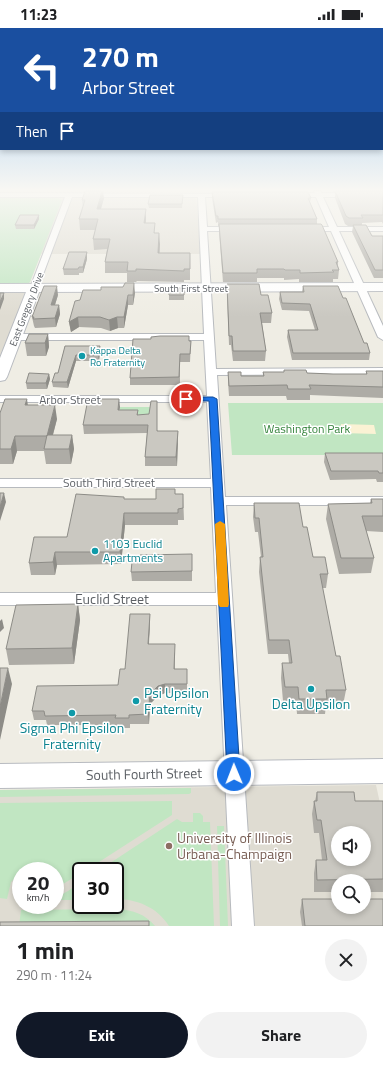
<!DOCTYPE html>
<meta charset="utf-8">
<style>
:root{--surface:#fff;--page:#f2f2f2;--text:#202124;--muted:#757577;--accent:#111827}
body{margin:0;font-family:"Titillium Web",sans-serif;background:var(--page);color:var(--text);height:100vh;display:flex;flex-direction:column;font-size:15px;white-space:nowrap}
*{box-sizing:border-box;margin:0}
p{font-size:13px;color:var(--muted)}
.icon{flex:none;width:22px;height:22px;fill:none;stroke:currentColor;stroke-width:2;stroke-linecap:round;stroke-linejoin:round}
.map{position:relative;height:898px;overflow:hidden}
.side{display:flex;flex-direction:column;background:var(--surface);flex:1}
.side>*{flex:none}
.guide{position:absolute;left:0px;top:0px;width:383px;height:122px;box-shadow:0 2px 6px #0003;background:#1a4fa0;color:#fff;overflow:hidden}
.controls{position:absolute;left:331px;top:798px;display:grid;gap:8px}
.controls a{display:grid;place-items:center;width:40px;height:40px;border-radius:50%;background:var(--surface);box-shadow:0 2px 6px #0003;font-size:20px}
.speed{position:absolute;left:12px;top:834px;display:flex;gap:8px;font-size:20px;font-weight:700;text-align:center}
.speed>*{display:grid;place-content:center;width:52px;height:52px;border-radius:50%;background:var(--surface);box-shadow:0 2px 6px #0003;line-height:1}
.speed small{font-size:10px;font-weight:400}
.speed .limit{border:2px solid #111;border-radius:6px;background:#fff;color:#111}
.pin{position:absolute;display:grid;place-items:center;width:34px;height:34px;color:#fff;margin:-17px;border:2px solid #fff;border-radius:50%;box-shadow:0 1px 4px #0007}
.me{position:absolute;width:44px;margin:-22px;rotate:359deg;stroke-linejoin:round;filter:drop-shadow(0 0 3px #0008)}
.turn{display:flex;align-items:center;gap:14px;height:84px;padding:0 16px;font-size:18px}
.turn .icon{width:52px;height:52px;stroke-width:2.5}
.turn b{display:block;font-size:28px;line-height:34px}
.then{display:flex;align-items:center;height:38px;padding:0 16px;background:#0003;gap:8px;font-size:15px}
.round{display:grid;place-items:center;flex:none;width:42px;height:42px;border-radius:21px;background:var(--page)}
.overview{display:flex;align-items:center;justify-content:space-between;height:68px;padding:0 16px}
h1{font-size:24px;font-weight:700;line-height:30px}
.action{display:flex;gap:8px;margin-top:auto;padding:8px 16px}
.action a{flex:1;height:46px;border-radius:24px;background:var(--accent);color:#fff;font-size:16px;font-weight:700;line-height:46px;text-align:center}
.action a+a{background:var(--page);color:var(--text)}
.status{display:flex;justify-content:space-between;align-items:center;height:28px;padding:0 20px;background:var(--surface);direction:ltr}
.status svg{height:11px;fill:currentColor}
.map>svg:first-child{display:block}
</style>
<div class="status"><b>11:23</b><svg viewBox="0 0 49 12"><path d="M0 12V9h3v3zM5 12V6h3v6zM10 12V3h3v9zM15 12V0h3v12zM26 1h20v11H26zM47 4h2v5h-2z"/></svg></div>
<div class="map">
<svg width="383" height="898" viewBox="0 0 383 898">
<rect width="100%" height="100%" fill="#efede4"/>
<path fill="#dfdcd2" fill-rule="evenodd" d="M0,163h203l-2,3 -5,1 5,59h-160l-41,102z
M376,757l7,32v109h-383v-136zM338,805h26v26h-26zM21,843h34v34h-34zM81,843h34v34h-34zM338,853h26v26h-26z"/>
<path fill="#c1e6c2" d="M0,169h55l7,3 -32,82 -3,2 -27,1z
M228,375h155v52h-151z
M120,379h30l-1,11h-31z
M191,760v5l-2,1 -189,3v-7z
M172,773v14l-87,56h-4v2l-26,16v-18h-34v6h-5l-5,5 -4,17 -7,-1v-95z
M193,785h7l3,3v6h7l4,104h-45c-12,-19 -32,-27 -54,-27v-28h-17l79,-52 5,3h11z
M217,798h7l4,100h-8z
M81,854v18h-26v-2l13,-7z
M118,881c15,1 27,5 37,17h-136l2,-16z"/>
<path fill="#faf2d4" d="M341,396l33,1 2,9 -34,-1z"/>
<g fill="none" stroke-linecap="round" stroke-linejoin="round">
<defs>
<path id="street" d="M314,163h7v2h62v4h-60l14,30h46v4h-44l44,95v14l-5,-3 -47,-106h-24l-4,-2 4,-2h22l-13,-30h-24l-3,-2 3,-2h23z
M0,165l232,1v2l-2,1h-25l2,30h28l4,2 -4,2h-28l9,138 167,-1v6l-166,1 8,122h158v8h-157l28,421h-22l-15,-321h-217v-12h216l-5,-106h-211v-8h211l-4,-77h-207v-6h207l-3,-56h-189l-5,-3 5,-3h189l-6,-137h-126l-34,91 -4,3 -4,-3 35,-91h-65z"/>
<path id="secondary" d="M383,255v8l-344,1 -32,85 -2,3 -5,1v-23l26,-66h-26v-8z
M383,731v24l-383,5v-24z"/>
</defs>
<use href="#street" stroke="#b7babe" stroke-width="2"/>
<use href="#secondary" stroke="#b8bbc0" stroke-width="2"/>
<use href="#street" fill="#fff" fill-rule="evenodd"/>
<use href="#secondary" fill="#fff" fill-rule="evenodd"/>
</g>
<path fill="#aeaca6" d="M211,163h94v1z
M331,163h52v33l-1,-2 -20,1v2l10,11h11v42h-9l-22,-46 1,-6h-5l-3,-2 -10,-26v-6z
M212,164l99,6 -1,4 7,17v5l21,38v4l1,4 -1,9h-5v3h-34v-3l-15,1v-2h-27v4h-34l-4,-50v-6h-1v-4l-2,1 -4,-25z
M183,167l-1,13h-33l-1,-4z
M104,170l-3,11 45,10v4l9,10h4v20h31v27h-6v2l-47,-1 -1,1h-9v-9h-22v-11l2,-13 -13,1 -1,-11 3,-9h-16l-1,-11 4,-11 -1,-8z
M39,187v4l-5,10h-18l-1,-4z
M87,231l-4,14h-4v2h-15l-1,-6z
M227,256l34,11 11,18 -1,10h-9l4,28 -1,10h-32l-2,-16h-2l-2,-52z
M303,258l61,57 6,10 -1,7h-77l-5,-23 1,-7h27l-6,-19 -27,-1 -3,-11 1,-7h22z
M169,260h15v12h-15z
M101,262l34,3 -2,12h-5l-4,23h-6l-8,3 -9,-3 -22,-1 -8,5 -2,-10 11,-22z
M58,267l-3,10h4l1,9 -4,13 -21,1 -1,-2 -2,-9z
M48,306l1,13 -3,9h-19l-2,-13z
M189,313h2l-1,21h-10v23h-50v-7z
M65,318l35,5 -1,10h-23l-8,27 -15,-1 -1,-5 6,-9z
M284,342l23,3 26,1h33v-3h17v27l-73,-3v5h-23l-1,-4h-57l-1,-14v-10l13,4h22v-4h21z
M49,346l1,5 -3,10h-20l-1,-6z
M28,377l29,14 -4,16h19l2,14 -3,15h-25l-2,-13h-27l-4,13h-13v-51z
M120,379l-1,3h19v5l20,16h20l-1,35h-32v-9l2,-24 -63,1 -1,-9z
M325,425h58v29h-6l-1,-3 -46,1 -6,-18z
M175,466h8l1,26h-6v5h-53l-4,39 -64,1 -2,10h-24l-2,-12 95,-66v2h32z
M371,471h12v33l-17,-1 8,27 -3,15 -32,1 -13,-55 2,-15 42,-1z
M254,475l49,24 10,30 15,17 -2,14h-4l14,68 10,34 -3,15h-17l-1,9h-28l-1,-13h-13l-2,-23 1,-15h7l-1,-9h-20l-9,-82 1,-15h1l-3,-25h-3l-2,-15z
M192,526v27h-60l-1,-9 9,-10z
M78,576l2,16 -6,44 -65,1 -3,-16z
M150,586v9l-1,21 26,9v16h12v24h-22l-7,3 -8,8 -1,20h-19v4h-14v-3h-69l-1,-5h-12l-2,-9 86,-26z
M317,764l38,9h28v91h-19v-11h-26v11h-24v-19l2,-13h6l-3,-27h-5l-2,-19 2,-13h1z
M302,871l81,27h-81l-2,-14z"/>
<path fill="#8d8c87" d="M102,163h1l1,7 -6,21 -1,-10z
M146,181v10l-2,15v-11z
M39,187v4l-5,10v-4z
M159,205l1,11 -1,20 -1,-11z
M87,224v7l-4,14v-6z
M134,255l1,10 -2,12v-10z
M57,258l1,9 -6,19 -1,-9z
M4,265v6l-4,11v-8z
M128,267v10l-4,23v-11z
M59,277l1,9 -4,13 -1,-9z
M78,289l1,10 -8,5 -2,-10z
M117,289l1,11 -8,3 -1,-11z
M48,306l1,13 -3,9 -1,-13z
M100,318v5l-1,10 -1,-6z
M76,327v6l-8,27 -1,-6z
M49,346l1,5 -3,10 -1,-6z
M27,371l2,14 -4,-8z
M119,371l1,8 -2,11v-8z
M55,377l2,14 -8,30 -2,-13z
M178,403v9l-1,26 -1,-9z
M72,407l2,14 -3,15 -2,-15z
M15,408l2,15 -4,13 -2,-15z
M4,465l2,9 -6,19v-14z
M124,485l1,12 -4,39 -1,-12z
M55,524l2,13 -2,10 -2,-13z
M78,576l2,16 -6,44 -2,-16z
M150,586v9l-2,31v-10z
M2,591l2,9 -4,4v-11z
M8,640l4,16 -12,56v-33z
M165,656v9l-7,3 -8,8 -1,20 -1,-10 2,-20 8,-8z"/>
<path fill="#cac8c1" stroke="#8d8c87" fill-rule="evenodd" d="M85,163h17l-5,18h49l-2,14h11l-1,10h5l-1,20h32v16h-6v2l-48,-2v2h-9l1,-9h-23l5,-23h-17l5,-20h-19l6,-19h-3z
M335,163h48v24h-22l2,3h-14l-3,-2z
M212,164h96l3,6h-3l9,21h-99v-3h-2z
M150,167h33l-1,9h-34z
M20,187h19l-5,10h-19z
M219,196h102l1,1 16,37h-2l3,8h-7l2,2 -34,1v-3h-15l-1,-1h-27v4h-34z
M353,197h13l6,11h11v34h-8z
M69,224h18l-4,15h-4l-1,2h-15z
M125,255h9l-1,12h-5l-4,22h-7l-8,3 -9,-3h-22l-9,5 6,-21 5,-1 3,-10h18v-3h22z
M227,256h32l2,11h7l4,18h-12l6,38h-33l-1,-15h-3z
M44,258h13l-6,19h8l-4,13 -22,1 1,-2h-2z
M303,258h35l5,12h3l18,45h3l3,10h-77l-5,-23h30l-8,-26 -28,-1 -2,-11h24z
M169,260h15v7h-15z
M0,265h4l-4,9z
M29,306h19l-3,9h-20z
M160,308h29v5h2l-1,13h-10l-1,23 -49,1 3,-39h18v-2z
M65,318h35l-2,9h-22l-9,27h-15l3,-9h3z
M284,342h22l1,3 26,1h34l-1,-3h17v16l-74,-2 2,4h-23l-1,-4 -58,1 -1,-14h13v4h23l-1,-4h21z
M29,345l20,1 -3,9h-20z
M5,371h22l-2,6h30l-8,31h-32l-4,13h-11v-36z
M88,371h31l-1,11h20l-1,5 12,-1 2,-13h6v30h21l-2,26h-31l3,-32h-65z
M47,407h25l-3,14h-25z
M325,425h58v20h-4l-1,-2h-47z
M156,461h19v5h8v14l-5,1v4h-54l-4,39h-65l-2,10 -24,1 5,-26h33l9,-43 48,3v2h32z
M0,465h4l-4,14z
M371,471h12v17h-21l12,42h-33l-13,-54 44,-1z
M254,475h45l4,24h4l6,30h12l3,17h-8l16,82h4l6,34h-20l1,9h-28l-1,-12h-13l-3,-24h10l-3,-23h-20l-9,-83h3l-4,-39h-4z
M192,526v17l-61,1 1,-10h8v-7z
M78,576l-6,44 -66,1 10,-44z
M130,586h20l-2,30h27l-1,25h13v15h-22l-7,2 -8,8 -2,20 -19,1v3h-14l1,-3 -71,1 -1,-5h-12l5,-25 81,-1 2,-16h5z
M0,640h8l-8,39z
M317,764h37l1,9h28v78l-66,1 -1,-20h11l-6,-40h-4l-3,-19h3zM338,805h26v26h-26z
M302,871h36v8h26v-8h19v27h-78z
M149,893v5h-149v-4z"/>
<linearGradient id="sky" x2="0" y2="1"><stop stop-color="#8dc1f1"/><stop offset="0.56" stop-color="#f8f7f3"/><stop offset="1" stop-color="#f8f7f3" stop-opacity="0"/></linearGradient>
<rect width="383" height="289" fill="url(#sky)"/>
<path fill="#1a73e8" stroke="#114b97" d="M183,369h30l4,2 23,375 -2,4 -4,2 -5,-2 -2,-4 -18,-373h-26z"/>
<path fill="#f59e0b" d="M220,493l5,3 4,80 -1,3h-8l-2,-3 -3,-80z"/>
<g fill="#0f9aa8" stroke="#fff" stroke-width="1.5">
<circle cx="82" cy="328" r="4"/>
<circle cx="95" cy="523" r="4"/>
<circle cx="311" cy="661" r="4"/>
<circle cx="136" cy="673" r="4"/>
<circle cx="72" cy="685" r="4"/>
</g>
<circle fill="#8d6e63" stroke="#fff" stroke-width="1.5" cx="169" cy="818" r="4"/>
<g text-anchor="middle" stroke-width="3" stroke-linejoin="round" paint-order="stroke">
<g font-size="10" fill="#5c6065" stroke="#fff">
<text x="191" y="264">South First Street</text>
<text transform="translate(26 281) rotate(-69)" y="4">East Gregory Drive</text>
</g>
<g font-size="10" fill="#0d838f" stroke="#fff" text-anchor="start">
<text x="90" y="326">Kappa Delta<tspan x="90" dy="12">Ro Fraternity</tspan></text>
</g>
<g font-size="12" fill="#5c6065" stroke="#fff">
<text x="70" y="376">Arbor Street</text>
<text x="109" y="459">South Third Street</text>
</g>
<g font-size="12" fill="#34833b" stroke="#fff">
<text x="307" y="405">Washington Park</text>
</g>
<g font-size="12" fill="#0d838f" stroke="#fff" text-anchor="start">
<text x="103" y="520">1103 Euclid<tspan x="103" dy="14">Apartments</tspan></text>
</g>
<g font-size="14" fill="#5c6065" stroke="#fff">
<text x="112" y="576">Euclid Street</text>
<text transform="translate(144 746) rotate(-1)" y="5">South Fourth Street</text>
</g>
<g font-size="14" fill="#0d838f" stroke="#fff">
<text x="144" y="670" text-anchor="start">Psi Upsilon<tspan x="144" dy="16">Fraternity</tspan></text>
<text x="311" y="681">Delta Upsilon</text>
<text x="72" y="705">Sigma Phi Epsilon<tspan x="72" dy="16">Fraternity</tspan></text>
</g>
<g font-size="14" fill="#785e54" stroke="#fff" text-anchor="start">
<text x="177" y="815">University of Illinois<tspan x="177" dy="16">Urbana-Champaign</tspan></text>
</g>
</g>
</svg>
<div class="controls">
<a><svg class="icon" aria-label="sound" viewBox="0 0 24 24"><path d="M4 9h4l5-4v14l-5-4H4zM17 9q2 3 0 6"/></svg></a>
<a><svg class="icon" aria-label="search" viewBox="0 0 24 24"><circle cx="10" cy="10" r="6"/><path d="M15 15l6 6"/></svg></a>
</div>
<div class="speed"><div>20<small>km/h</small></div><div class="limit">30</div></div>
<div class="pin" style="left:186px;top:371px;background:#d93025"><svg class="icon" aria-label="arrive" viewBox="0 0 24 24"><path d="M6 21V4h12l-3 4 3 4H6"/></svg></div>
<svg class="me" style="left:234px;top:746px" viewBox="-20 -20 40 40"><circle r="17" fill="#1a73e8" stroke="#fff" stroke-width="3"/><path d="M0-11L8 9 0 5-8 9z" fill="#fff"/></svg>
<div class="guide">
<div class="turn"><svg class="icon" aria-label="left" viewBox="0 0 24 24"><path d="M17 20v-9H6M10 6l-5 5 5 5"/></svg><div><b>270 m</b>Arbor Street</div></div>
<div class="then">Then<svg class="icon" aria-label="arrive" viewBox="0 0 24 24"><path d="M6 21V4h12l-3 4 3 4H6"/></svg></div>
</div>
</div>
<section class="side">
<div class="overview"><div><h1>1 min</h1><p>290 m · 11:24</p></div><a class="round"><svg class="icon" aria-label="close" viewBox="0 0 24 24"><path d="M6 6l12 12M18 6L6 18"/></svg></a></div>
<div class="action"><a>Exit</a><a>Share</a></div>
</section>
